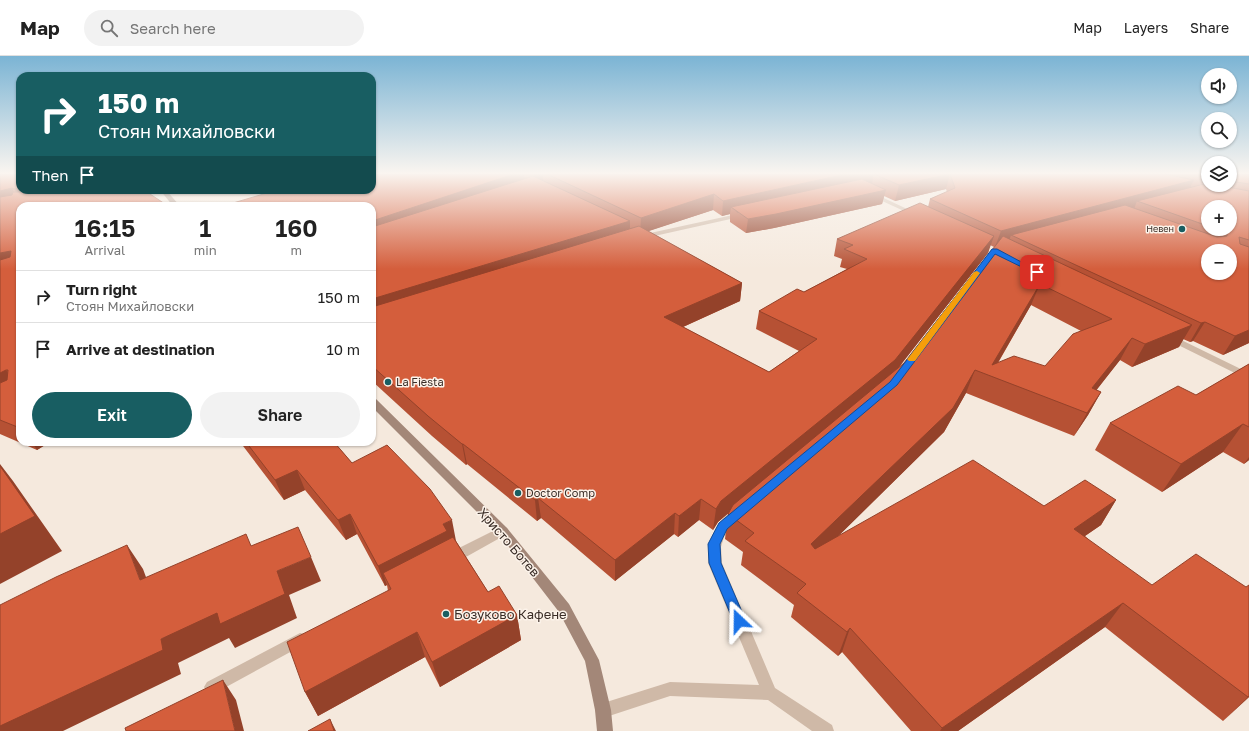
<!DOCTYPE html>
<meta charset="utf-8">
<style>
:root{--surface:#fff;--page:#f2f2f2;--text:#222;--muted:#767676;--line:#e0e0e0;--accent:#185e62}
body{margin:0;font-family:"Golos Text",sans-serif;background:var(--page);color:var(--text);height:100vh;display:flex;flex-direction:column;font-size:15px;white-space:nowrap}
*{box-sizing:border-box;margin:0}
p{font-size:13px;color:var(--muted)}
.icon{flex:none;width:22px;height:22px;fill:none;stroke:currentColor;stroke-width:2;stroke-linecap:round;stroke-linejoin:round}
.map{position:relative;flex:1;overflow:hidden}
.details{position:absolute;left:16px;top:146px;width:360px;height:244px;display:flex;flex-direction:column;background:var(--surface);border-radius:12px;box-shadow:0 1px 3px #0004}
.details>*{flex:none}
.banner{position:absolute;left:16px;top:16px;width:360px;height:122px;border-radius:12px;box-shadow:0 1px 3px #0004;background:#185e62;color:#fff;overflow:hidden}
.controls{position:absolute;left:1201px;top:12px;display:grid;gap:8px}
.controls a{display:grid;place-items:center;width:36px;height:36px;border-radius:50%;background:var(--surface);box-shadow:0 1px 3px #0004;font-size:20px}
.pin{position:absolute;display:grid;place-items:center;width:34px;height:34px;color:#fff;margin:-17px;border-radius:8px;box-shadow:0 2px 6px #0006}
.me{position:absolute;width:44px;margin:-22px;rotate:337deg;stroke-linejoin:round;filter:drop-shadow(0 0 3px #0008)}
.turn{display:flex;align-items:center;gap:14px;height:84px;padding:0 16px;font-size:18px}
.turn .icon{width:52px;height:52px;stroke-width:2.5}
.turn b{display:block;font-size:28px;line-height:34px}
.then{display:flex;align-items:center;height:38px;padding:0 16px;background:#0003;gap:8px;font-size:15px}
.eta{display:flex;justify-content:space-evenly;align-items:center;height:68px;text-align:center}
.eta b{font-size:24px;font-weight:600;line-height:28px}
.cta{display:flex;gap:8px;margin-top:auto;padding:8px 16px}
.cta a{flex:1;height:46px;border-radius:24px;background:var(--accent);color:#fff;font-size:16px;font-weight:600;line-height:46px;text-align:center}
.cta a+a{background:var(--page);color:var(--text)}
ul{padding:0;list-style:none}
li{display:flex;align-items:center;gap:12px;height:52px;padding:0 16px;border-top:1px solid var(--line)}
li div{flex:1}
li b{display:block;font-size:15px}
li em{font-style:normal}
header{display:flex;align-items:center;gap:24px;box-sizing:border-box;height:56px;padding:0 20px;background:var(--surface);border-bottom:1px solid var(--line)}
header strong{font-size:19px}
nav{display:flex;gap:22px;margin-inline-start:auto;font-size:14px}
.search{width:280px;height:36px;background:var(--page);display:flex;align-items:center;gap:10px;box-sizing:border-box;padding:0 14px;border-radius:22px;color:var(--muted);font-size:15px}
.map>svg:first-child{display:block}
</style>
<header>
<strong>Map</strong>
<div class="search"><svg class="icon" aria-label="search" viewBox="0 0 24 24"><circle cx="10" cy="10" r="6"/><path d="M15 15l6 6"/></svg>Search here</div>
<nav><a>Map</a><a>Layers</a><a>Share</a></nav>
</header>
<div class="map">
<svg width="1249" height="675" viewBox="0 0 1249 675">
<rect width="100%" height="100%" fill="#f5e9dd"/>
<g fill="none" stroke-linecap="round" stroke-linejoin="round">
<path fill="#cfb9a7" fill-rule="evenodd" d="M869,137h4l47,22 -5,1 -46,-21z
M742,157l3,2 -1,1 -103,23 -4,-2 4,-2z
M1169,278l80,39v7l-83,-41 -1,-2z
M737,454l4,2 2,3 -19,22 -3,10 1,16 53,125 57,37 2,6h-22l-44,-31 -98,-4 -67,22 -6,-3 -2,-5 2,-5 73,-23 89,3 -51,-122c0,-21 7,-46 29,-53z
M503,470l4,2 2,3 -2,3 -50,28 -5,1 -5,-1 -2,-4 2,-4z
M300,577l5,1 2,5 -2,5 -88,48 -5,2 -5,-2 -3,-5 3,-5z"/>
<path fill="#a38778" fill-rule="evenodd" d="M160,134h6l14,16h-7z
M372,342l4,1 131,129 62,76 30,56 12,50 2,21h-16l-2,-21 -10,-49 -26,-49 -60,-78 -127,-127z"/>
</g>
<path fill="#b65134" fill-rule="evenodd" d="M0,118l150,18 -130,14v236h30l-13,8 -37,-16z
M372,118h836v11h22v-11h19v169l-26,12 -30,-14 -3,1 -7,-3 -4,8 -47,20 -12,-7 -24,30 5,2 -13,23 -14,21 -108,-43 -22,39 -106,104 206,-30 72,-6 -15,25 -16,11 164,161 -26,24 -118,-94 -147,104h-47l-69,-79 -4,4 -47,-39 3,-12 -53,-40 2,-13 -18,-13 3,-26 -10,9 -5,8 -14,-10 -21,17 -4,-3 -59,47 -74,-63 -4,3 -70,-57 -1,1 -34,-29 -60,-55zM946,133l1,3 -17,7 -2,8 -91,32 -3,17 8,3 -2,8 7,2 -43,23 -45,19 -3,18 43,22 -30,21 -86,-45 57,-26 2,-18 -94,-52 65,-21 9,6 8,-2v8l16,11 28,-5 108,-24 2,-8 11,5zM1208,151l22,22h-22zM990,189l4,2 -90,116 -6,5 90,-115zM1031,249l50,26 -36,35 -47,-3z
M1249,308v96l-5,4 -21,-12 -61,40 -67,-42 15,-27 86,-28z
M240,386h94l18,21 104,78 32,51 29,23 4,25 -81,47 -15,-30 -107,59 -13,-24 83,-101 -1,-6 -2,1 -28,-52 -11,6 -41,-50 -21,10z"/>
<path fill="#94422a" d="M514,118h10l1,12 -153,52v-17z
M534,118h9v6l-8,2z
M846,118h64h-36l-2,9 -134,30 -7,-6 -1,7 -8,2 1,-15z
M950,118l-4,15 -51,12 4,-16z
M1194,124l-8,15 -49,6 -3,8 -123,26 -3,9 -13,3 6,-16z
M12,132l8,16 -20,4v-17z
M20,132v2h57l-54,14 -9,-15z
M134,134h15l1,2 -14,3z
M886,134l-4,14 -108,24 -28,5 2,-14z
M714,138l-1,16 -73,24 1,-16z
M630,165v17l-258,80v-19z
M994,180l-6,17 -99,127 -171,142 -5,8 3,-21 5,-8z
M11,195l9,15 -20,7v-20z
M742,227l-2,18 -77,35 1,-19z
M1040,228l-9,21 -41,71 2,-11z
M1205,266l-12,19 -3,1 11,-19z
M1192,269l-13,22 -47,20 13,-23z
M1249,274v13l-26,12 12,-19z
M1132,282l-12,22 -39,50 11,-22z
M6,314l13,20 -19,8v-25z
M975,314l-9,23 -22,39 -139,137 6,-25z
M1101,336l-13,23 -14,21 13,-23z
M1243,368l-20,28 -61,40 19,-28z
M32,386h18l-13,8z
M462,388h1l4,20 -1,1z
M1249,401v3l-5,4z
M0,408l13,17 49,70 -62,33z
M297,414l8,20 -21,10 -9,-20z
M538,442l3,20 -4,3 -2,-21z
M701,443l-2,21 -21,17 1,-21z
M1116,444l-15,25 -41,28 14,-24z
M675,457l-1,21 -59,47v-21z
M350,458l7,20 -11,6 -8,-20z
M452,464l4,21 -73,32 4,12 -2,1 -7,-20 65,-42z
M127,489l16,24 13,35 -16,-24z
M311,501l10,24 -32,14 8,23 -62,30 -6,-10 -51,25 3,11 -118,57h-63v-17l161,-75 116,-68z
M1123,547l-18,24 -147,104h-18l2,-3z
M517,559l4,25 -81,47 -8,-25z
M850,572l-8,24 -4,4 9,-24z
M417,576l8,25 -107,59 -13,-24z
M223,624l13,20 8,31h-9z
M1249,640v1l-26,24z
M330,663l6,12h-2z"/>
<path fill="#d45e3c" stroke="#94422a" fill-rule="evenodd" d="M0,118h20v14l-6,1 -2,-1 -12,3z
M372,118h142l-142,47v-15h-149l54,-16h95z
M547,118h299l-123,27 -9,-7 -73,24z
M874,118h291l29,6 -193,51 -71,-32 25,-11 -5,-14 -51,11z
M1197,118h11v2z
M1230,118h19v10l-19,-3z
M533,120l97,45 -258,78v-72z
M862,123l24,11 -110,24 -28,5 -17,-12z
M1208,127v2h9l32,6v49l-10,-3 1,7 9,3v83l-14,6 -30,-14 -4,1 -190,-88 114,-30 92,32 10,-1v-3l-11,-4h14v-22h-22v19l-71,-25zM1208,195h22v22h-22z
M33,134h111l24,16h-148v222l-20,-8v-37l7,-3 1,-10h-2l-6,3v-113l10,-3 1,-6 -11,2v-56l12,-2 1,-3h13z
M920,147l74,33 -99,124 -174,141 -5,8 -15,-10 -22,17 -4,-3 -60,47 -77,-62 -3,2 -72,-56h-1l-34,-28 -56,-50v-59l267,-81 103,57 -78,34 105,55 48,-33 -58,-28 38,-22 7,3 63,-33 -23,-10 9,-4 -16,-6z
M1003,180l189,89 -47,19 -13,-6 -40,50 9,4 -14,21 -112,-43 -22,38 -142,136 4,5 158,-89 71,46 41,-26 31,20 -42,29 78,56 44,-31 50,33 3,-2v111l-1,1 -125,-94 -181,125 -92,-100 -3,4 -50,-39 9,-9 -61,-43 9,-8 -26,-19 5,-9 171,-142zM1040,228l72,35 -39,15 -28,32 -31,-10 -22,9z
M1249,308v63l-6,-3 -62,40 -71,-41 68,-37 18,9z
M246,386h88l18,21 35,-18 43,44 22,31 -9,4 4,7 -69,35 -28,-52 -12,6 -41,-50 -22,10z
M0,410l35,50 -35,18z
M298,471l13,30 -34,14 8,23 -65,30 -3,-11 -56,26 2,11 -163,76v-121l56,-28 71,-32 13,35 106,-46 5,12z
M453,481l35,55 11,-6 18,29 -85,47 -15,-30 -112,60 -18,-50 104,-53 -8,-16z
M223,624l12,51h-109l-1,-3z
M330,663l4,12h-26z"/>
<linearGradient id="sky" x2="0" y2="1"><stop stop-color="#7bb4d4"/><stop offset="0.55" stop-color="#faf5f0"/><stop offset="1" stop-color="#faf5f0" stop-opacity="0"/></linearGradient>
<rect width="1249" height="213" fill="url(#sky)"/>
<path fill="#1a73e8" stroke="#114b97" d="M992,193h5l43,23 -3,2 -3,-1 -39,-19 -98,131 -170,144 -7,15 1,19 25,58 -2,4 -5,1 -4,-1 -26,-62 -1,-19 11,-21 171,-141z"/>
<path fill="#f59e0b" d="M977,215l3,2 -65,88h-6l-2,-2 2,-2 65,-85z"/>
<g fill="#185e62" stroke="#fcf3ea" stroke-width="1.5">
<circle cx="1182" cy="173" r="4"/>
<circle cx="388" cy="326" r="4"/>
<circle cx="518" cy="437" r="4"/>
<circle cx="446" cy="558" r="4"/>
</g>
<g text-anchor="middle" stroke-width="3" stroke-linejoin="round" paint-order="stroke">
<g font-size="9" fill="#3b2e28" stroke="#fcf3ea" text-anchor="end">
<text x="1174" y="176">Невен</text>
</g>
<g font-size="11" fill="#3b2e28" stroke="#fcf3ea" text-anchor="start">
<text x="396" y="330">La Fiesta</text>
<text x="526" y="441">Doctor Comp</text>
</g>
<g font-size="13" fill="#3b2e28" stroke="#fcf3ea">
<text transform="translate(509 486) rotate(49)" y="5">Христо Ботев</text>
</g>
<g font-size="13" fill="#3b2e28" stroke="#fcf3ea" text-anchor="start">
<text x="454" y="563">Бозуково Кафене</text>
</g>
</g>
</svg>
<div class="controls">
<a><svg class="icon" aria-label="sound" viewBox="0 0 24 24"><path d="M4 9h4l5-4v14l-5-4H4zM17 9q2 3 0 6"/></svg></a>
<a><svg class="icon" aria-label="search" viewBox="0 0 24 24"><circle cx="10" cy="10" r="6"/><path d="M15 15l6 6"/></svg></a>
<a><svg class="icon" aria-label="layers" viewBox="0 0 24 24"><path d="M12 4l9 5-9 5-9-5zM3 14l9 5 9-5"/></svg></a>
<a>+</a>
<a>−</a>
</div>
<div class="pin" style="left:1037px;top:216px;background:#d93025"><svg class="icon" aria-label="arrive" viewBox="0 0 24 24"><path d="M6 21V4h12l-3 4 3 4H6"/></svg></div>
<svg class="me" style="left:739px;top:565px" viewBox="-20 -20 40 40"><path d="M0-17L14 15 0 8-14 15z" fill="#1a73e8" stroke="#fff" stroke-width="4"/></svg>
<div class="banner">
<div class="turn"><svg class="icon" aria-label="right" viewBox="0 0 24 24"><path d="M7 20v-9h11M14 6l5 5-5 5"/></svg><div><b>150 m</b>Стоян Михайловски</div></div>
<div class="then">Then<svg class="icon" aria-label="arrive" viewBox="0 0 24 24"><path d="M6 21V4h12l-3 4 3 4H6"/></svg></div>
</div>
<section class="details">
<div class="eta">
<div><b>16:15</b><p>Arrival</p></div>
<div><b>1</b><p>min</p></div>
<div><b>160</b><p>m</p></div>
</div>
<ul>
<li><svg class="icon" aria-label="right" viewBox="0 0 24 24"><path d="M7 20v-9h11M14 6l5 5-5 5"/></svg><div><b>Turn right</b><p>Стоян Михайловски</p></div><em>150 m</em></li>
<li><svg class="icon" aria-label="arrive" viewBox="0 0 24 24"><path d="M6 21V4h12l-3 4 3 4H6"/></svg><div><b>Arrive at destination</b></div><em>10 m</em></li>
</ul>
<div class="cta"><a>Exit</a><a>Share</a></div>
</section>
</div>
